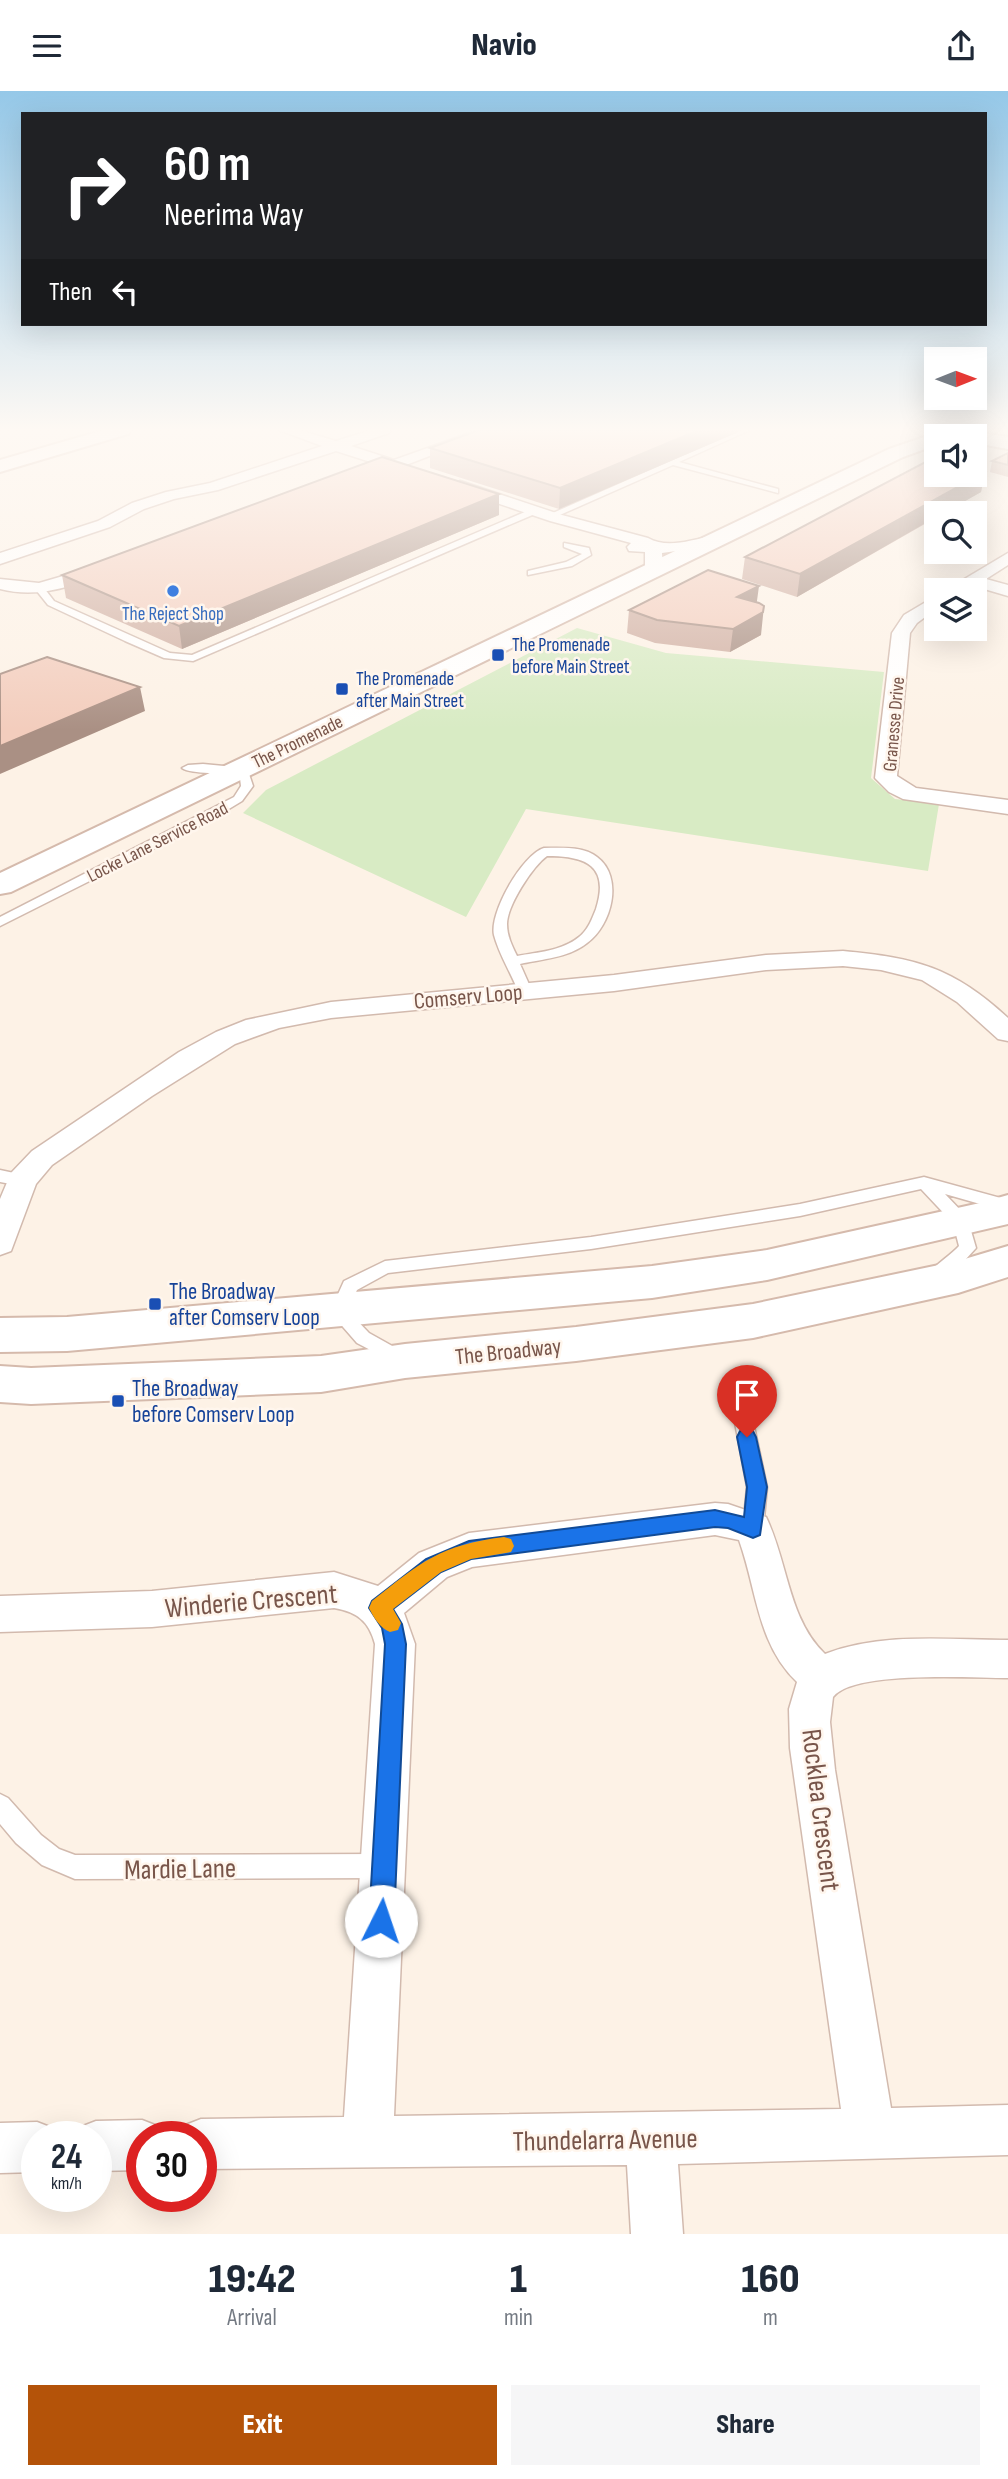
<!DOCTYPE html>
<style>
:root{--surface:#fff;--page:#f6f6f7;--text:#1f2937;--muted:#747a83;--accent:#b45309}
body{margin:0;font-family:"Sofia Sans Condensed",sans-serif;background:var(--page);color:var(--text);height:100vh;display:flex;flex-direction:column;font-size:26px;white-space:nowrap}
*{box-sizing:border-box;margin:0}
p{font-size:23px;color:var(--muted)}
.icon{flex:none;width:38px;height:38px;fill:none;stroke:currentColor;stroke-width:2;stroke-linecap:round;stroke-linejoin:round}
.map{position:relative;height:2143px;overflow:hidden}
.side{display:flex;flex-direction:column;background:var(--surface);flex:1}
.side>*{flex:none}
.banner{position:absolute;left:21px;top:21px;width:966px;height:214px;border-radius:0px;box-shadow:0 7px 28px #0002;background:#202124;color:#fff;overflow:hidden}
.needle{width:46px;rotate:89deg}
.tools{position:absolute;left:924px;top:256px;display:grid;gap:14px}
.tools a{display:grid;place-items:center;width:63px;height:63px;border-radius:0px;background:var(--surface);box-shadow:0 7px 28px #0002;font-size:35px}
.speed{position:absolute;left:21px;top:2030px;display:flex;gap:14px;font-size:35px;font-weight:700;text-align:center}
.speed>*{display:grid;place-content:center;width:91px;height:91px;border-radius:50%;background:var(--surface);box-shadow:0 7px 28px #0002;line-height:1}
.speed small{font-size:18px;font-weight:400}
.speed .limit{border:10px solid #d22;background:#fff;color:#111}
.pin{position:absolute;display:grid;place-items:center;width:60px;height:60px;color:#fff;margin:-72px -30px;border-radius:50% 50% 50% 0;rotate:-45deg;box-shadow:0 0 7px #0007}
.pin .icon{rotate:45deg}
.me{position:absolute;width:77px;margin:-38px;rotate:4deg;stroke-linejoin:round;filter:drop-shadow(0 0 5px #0008)}
.turn{display:flex;align-items:center;gap:24px;height:147px;padding:0 28px;font-size:32px}
.turn .icon{width:91px;height:91px;stroke-width:2.5}
.turn b{display:block;font-size:49px;line-height:60px}
.then{display:flex;align-items:center;height:66px;padding:0 28px;background:#0003;gap:14px;font-size:26px}
.eta{display:flex;justify-content:space-evenly;align-items:center;height:119px;text-align:center}
.eta b{font-size:42px;font-weight:800;line-height:49px}
.cta{display:flex;gap:14px;margin-top:auto;padding:14px 28px}
.cta a{flex:1;height:80px;border-radius:0px;background:var(--accent);color:#fff;font-size:28px;font-weight:800;line-height:80px;text-align:center}
.cta a+a{background:var(--page);color:var(--text)}
header{display:flex;justify-content:space-between;align-items:center;height:91px;padding:0 28px;background:var(--surface);font-size:32px;font-weight:800}
.map>svg:first-child{display:block}
</style>
<header><svg class="icon" aria-label="menu" viewBox="0 0 24 24"><path d="M4 6h16M4 12h16M4 18h16"/></svg>Navio<svg class="icon" aria-label="share" viewBox="0 0 24 24"><path d="M12 15V3M7 8l5-5 5 5M5 13v7h14v-7"/></svg></header>
<div class="map">
<svg width="1008" height="2143" viewBox="0 0 1008 2143">
<rect width="100%" height="100%" fill="#fdf2e6"/>
<path fill="#d8ebc4" d="M577,537l89,25 218,19 -13,106 24,21 44,5 -11,67 -402,-62 -60,108 -223,-104 23,-23z"/>
<g fill="none" stroke-linecap="round" stroke-linejoin="round">
<defs>
<path id="lane" d="M741,339h9l-71,32 99,27v4l-105,-28 -120,53 -7,-2z
M534,417l4,3 -1,2 -344,148 -29,-3 -39,-17 -77,-36 -12,-15 8,-2 10,13 116,52 22,2z
M564,452l25,5 2,7 -19,11 -44,9v-4l38,-9 16,-8 -18,-7z
M203,673l21,2 25,8 4,12 -11,15 -33,20 -209,105v-9l234,-120 7,-11 -1,-8c-17,-7 -48,-3 -58,-10l6,-3z
M544,757c17,0 39,-2 53,9 27,20 15,68 -10,86 -19,15 -44,16 -67,21l12,27 -7,4 -7,-4c-7,-18 -19,-37 -24,-56 -5,-22 28,-80 50,-87zM547,765c38,0 63,9 49,53 -4,10 -8,21 -17,28 -17,14 -41,15 -62,19 -5,-10 -10,-20 -10,-32 0,-18 25,-57 40,-68z
M0,1079l28,6 2,4 -8,6 -22,-4z
M924,1086l84,23v12l-63,-18 22,23 9,31 -21,23 -17,8 -6,-1 -3,-5c5,-7 23,-19 30,-27l-6,-23 -32,-34 -121,27 -209,33 -203,24 -31,17 -9,21 21,22 34,19 3,5 -3,5 -6,2 -40,-21 -27,-31 14,-31 41,-20 206,-24 209,-33z
M742,1313l7,3 2,5 16,75 -4,42 -3,6 -7,3 -7,-3 -3,-6 4,-42 -14,-75 2,-5z
M0,1703l8,4 33,37 18,14 16,6 304,-1 8,4 4,8 -4,8 -8,4 -304,1 -33,-14 -26,-22 -16,-19z"/>
<path id="street" d="M279,339h20l37,11 35,-11h20l-2,3 -38,13 43,14 84,-30h19l-91,35 -2,4h-9l-33,12 -8,-5 3,-3 23,-8 -44,-14 -118,39 -44,9 -30,10 -34,18 -110,37v-11l98,-32 34,-18 34,-11 44,-9 112,-37z
M460,390l102,34 86,23c19,11 43,2 64,-2l8,5 -8,5 -50,7 1,16 -9,5 -9,-5v-17l-16,-1 -2,-4 4,-4 -81,-22 -95,-32 -3,-3z
M1008,462v12l-22,14 22,6v11l-34,-10 -6,4h-22z
M101,474l9,5 -3,4c-36,12 -69,25 -107,15v-10l39,4z
M936,505v13l-19,14 -7,10 -13,143 19,12 92,12v14l-105,-15 -14,-7 -14,-14 17,-145 12,-18z
M843,860c73,7 110,16 165,67v23l-10,-2 -41,-37 -35,-22 -41,-10 -38,-4 -77,4 -152,21 -283,27 -52,10 -44,16 -83,52 -100,69 -16,19 -25,67 -11,4v-56l11,-26 21,-22 147,-99 37,-20 30,-12 85,-18 283,-27 152,-20z
M715,1412l13,1 38,13c22,45 22,102 59,137 57,-22 123,-14 183,-14v38c-35,0 -155,-8 -175,19l-3,25 5,48 56,338 117,-3v50l-330,9 5,70h-52l-4,-69 -426,4v-32h-22l4,-11 18,-7 143,-2 31,-473c-6,-23 -18,-32 -41,-36l-182,19 -152,5v-36l152,-5 182,-19 44,14 41,-33 50,-20zM715,1444l24,5c18,50 18,104 58,142l-8,27 1,39 51,361 -447,7 21,-472 -11,-31 43,-36 25,-10z
M142,2029l18,7 4,10h-22v33l-46,1v-34h-22l4,-9 18,-7z
M37,2031l18,7 3,8h-21v35l-37,1v-50z"/>
<path id="secondary" d="M104,339h27l-3,4 -128,38v-12z
M975,341l33,5v12l-33,-6v-7h-8z
M936,342l7,3h-7v9l-33,12 -892,435 -11,2v-21l889,-424z
M1008,1104v29l-241,56 -115,18 -585,53 -67,1v-34l67,-1 585,-51 115,-16 213,-47z
M1008,1155v31l-50,16 -205,45 -177,23 -171,17 -84,14 -290,12 -31,-2v-36l31,2 290,-12 84,-12 171,-17 177,-23 205,-43z"/>
</defs>
<use href="#lane" stroke="#d2baae" stroke-width="3"/>
<use href="#street" stroke="#d2baae" stroke-width="3"/>
<use href="#secondary" stroke="#d5baac" stroke-width="4"/>
<use href="#lane" fill="#fff" fill-rule="evenodd"/>
<use href="#street" fill="#fff" fill-rule="evenodd"/>
<use href="#secondary" fill="#fff" fill-rule="evenodd"/>
</g>
<path fill="#d1b0a3" d="M743,339l-184,79 -129,-41v-20z
M1008,362v24l-18,-5 2,-11z
M985,381l-4,20 -184,105 -55,-18 3,-22z
M499,424l-317,134 -116,-51 -4,-23z
M757,511l4,33 -31,17 -75,-9 -28,-10 2,-23z"/>
<path fill="#aa9084" d="M699,339h44l-184,79 1,-21z
M985,381l-4,20 -37,21h-8v4l-139,80 3,-23z
M499,403v21l-317,134 -3,-23z
M759,495l-3,22 -19,-11z
M764,515l-3,29 -31,17 3,-23z
M140,596l5,24 -145,63v-28z"/>
<path fill="#f3cdbd" stroke="#aa9084" stroke-width="2" d="M479,339h220l-139,58 -130,-40z
M1008,362v12l-16,-4z
M382,366l117,37 -320,132 -117,-51z
M933,367l3,1v15h39v-5l10,3 -185,102 -55,-17z
M708,479l51,16 -22,11 22,6 5,3 -1,6 -30,17 -76,-9 -28,-10z
M47,566l93,30 -140,59v-72z"/>
<linearGradient id="sky" x2="0" y2="1"><stop stop-color="#95c8e8"/><stop offset="0.53" stop-color="#fef9f4"/><stop offset="1" stop-color="#fef9f4" stop-opacity="0"/></linearGradient>
<rect width="1008" height="639" fill="url(#sky)"/>
<path fill="#1a73e8" stroke="#114b97" stroke-width="2" d="M747,1338l6,2 3,6 11,50 -7,48 -7,3 -25,-10 -13,-1 -244,32 -30,13 -48,37 9,15 4,20 -12,277 -4,9 -9,3 -8,-3 -4,-9 16,-277 -3,-16 -13,-20 3,-7 54,-42 43,-18 246,-31 29,7 3,-30 -10,-50 3,-6z"/>
<path fill="#f59e0b" d="M504,1446l7,2 3,7 -3,6 -40,7 -30,13 -48,37 8,14 -3,7 -8,2c-10,-4 -16,-14 -21,-24l3,-7c49,-39 68,-56 132,-64z"/>
<circle fill="#3f7fe0" stroke="#fff6ed" stroke-width="2.5" cx="173" cy="500" r="7"/>
<g fill="#1a4fb4" stroke="#fff6ed" stroke-width="2.5">
<rect x="491" y="557" width="14" height="14" rx="3.5"/>
<rect x="335" y="591" width="14" height="14" rx="3.5"/>
<rect x="148" y="1206" width="14" height="14" rx="3.5"/>
<rect x="111" y="1303" width="14" height="14" rx="3.5"/>
</g>
<g text-anchor="middle" stroke-width="5" stroke-linejoin="round" paint-order="stroke">
<g font-size="19" fill="#366cbe" stroke="#fff6ed">
<text x="173" y="529">The Reject Shop</text>
</g>
<g font-size="19" fill="#164399" stroke="#fff6ed" text-anchor="start">
<text x="512" y="560">The Promenade<tspan x="512" dy="22">before Main Street</tspan></text>
<text x="356" y="594">The Promenade<tspan x="356" dy="22">after Main Street</tspan></text>
</g>
<g font-size="19" fill="#78554a" stroke="#fff6ed">
<text transform="translate(893 633) rotate(-85)" y="7">Granesse Drive</text>
<text transform="translate(297 650) rotate(-26)" y="7">The Promenade</text>
<text transform="translate(157 750) rotate(-27)" y="7">Locke Lane Service Road</text>
</g>
<g font-size="23" fill="#78554a" stroke="#fff6ed">
<text transform="translate(468 905) rotate(-5)" y="8">Comserv Loop</text>
<text transform="translate(508 1260) rotate(-6)" y="8">The Broadway</text>
</g>
<g font-size="23" fill="#164399" stroke="#fff6ed" text-anchor="start">
<text x="169" y="1208">The Broadway<tspan x="169" dy="26">after Comserv Loop</tspan></text>
<text x="132" y="1305">The Broadway<tspan x="132" dy="26">before Comserv Loop</tspan></text>
</g>
<g font-size="28" fill="#78554a" stroke="#fff6ed">
<text transform="translate(251 1509) rotate(-5)" y="10">Winderie Crescent</text>
<text transform="translate(822 1719) rotate(83)" y="10">Rocklea Crescent</text>
<text transform="translate(180 1777) rotate(-1)" y="10">Mardie Lane</text>
<text transform="translate(605 2048) rotate(-1)" y="10">Thundelarra Avenue</text>
</g>
</g>
</svg>
<div class="tools">
<a><svg class="needle" viewBox="-14 -14 28 28"><path d="M0-13l5 13h-10z" fill="#e53935"/><path d="M0 13l5-13h-10z" fill="#747a83"/></svg></a>
<a><svg class="icon" aria-label="sound" viewBox="0 0 24 24"><path d="M4 9h4l5-4v14l-5-4H4zM17 9q2 3 0 6"/></svg></a>
<a><svg class="icon" aria-label="search" viewBox="0 0 24 24"><circle cx="10" cy="10" r="6"/><path d="M15 15l6 6"/></svg></a>
<a><svg class="icon" aria-label="layers" viewBox="0 0 24 24"><path d="M12 4l9 5-9 5-9-5zM3 14l9 5 9-5"/></svg></a>
</div>
<div class="speed"><div>24<small>km/h</small></div><div class="limit">30</div></div>
<div class="pin" style="left:747px;top:1346px;background:#d93025"><svg class="icon" aria-label="arrive" viewBox="0 0 24 24"><path d="M6 21V4h12l-3 4 3 4H6"/></svg></div>
<svg class="me" style="left:381px;top:1830px" viewBox="-20 -20 40 40"><circle r="19" fill="#fff"/><path d="M0-13L10 11 0 6-10 11z" fill="#1a73e8"/></svg>
<div class="banner">
<div class="turn"><svg class="icon" aria-label="right" viewBox="0 0 24 24"><path d="M7 20v-9h11M14 6l5 5-5 5"/></svg><div><b>60 m</b>Neerima Way</div></div>
<div class="then">Then<svg class="icon" aria-label="left" viewBox="0 0 24 24"><path d="M17 20v-9H6M10 6l-5 5 5 5"/></svg></div>
</div>
</div>
<section class="side">
<div class="eta">
<div><b>19:42</b><p>Arrival</p></div>
<div><b>1</b><p>min</p></div>
<div><b>160</b><p>m</p></div>
</div>
<div class="cta"><a>Exit</a><a>Share</a></div>
</section>
